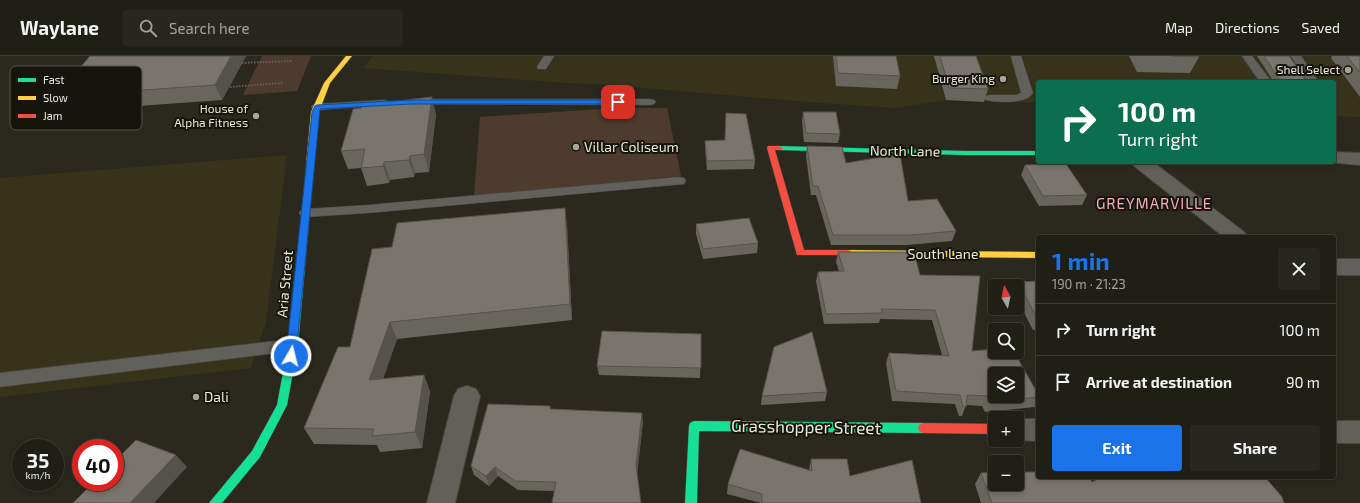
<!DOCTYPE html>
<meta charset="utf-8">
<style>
:root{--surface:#201f16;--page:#28271f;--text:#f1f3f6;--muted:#a2a2a1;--line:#3d3d35;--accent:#1a73e8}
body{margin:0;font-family:"Exo 2",sans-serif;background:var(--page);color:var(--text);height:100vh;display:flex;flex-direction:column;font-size:15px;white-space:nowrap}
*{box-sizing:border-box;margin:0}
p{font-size:13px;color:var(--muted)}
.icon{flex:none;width:22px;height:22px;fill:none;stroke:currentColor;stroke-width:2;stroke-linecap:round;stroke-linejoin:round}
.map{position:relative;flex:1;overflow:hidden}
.side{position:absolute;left:1036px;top:179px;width:300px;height:244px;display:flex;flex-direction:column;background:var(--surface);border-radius:4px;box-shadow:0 2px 6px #0003,0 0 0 1px var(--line)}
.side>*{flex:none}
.hud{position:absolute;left:1036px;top:24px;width:300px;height:84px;border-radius:4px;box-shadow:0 2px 6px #0003,0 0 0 1px var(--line);background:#0b6e4f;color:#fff;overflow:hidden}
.needle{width:26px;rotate:351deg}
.tools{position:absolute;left:988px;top:223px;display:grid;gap:8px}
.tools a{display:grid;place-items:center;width:36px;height:36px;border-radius:4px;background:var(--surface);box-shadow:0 2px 6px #0003,0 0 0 1px var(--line);font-size:20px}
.speed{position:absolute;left:12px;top:383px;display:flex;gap:8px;font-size:20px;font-weight:700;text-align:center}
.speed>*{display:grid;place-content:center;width:52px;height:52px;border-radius:50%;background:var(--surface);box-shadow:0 2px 6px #0003,0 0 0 1px var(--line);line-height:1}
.speed small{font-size:10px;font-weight:400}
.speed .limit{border:6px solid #d22;background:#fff;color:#111}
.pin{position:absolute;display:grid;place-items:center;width:34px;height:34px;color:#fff;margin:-17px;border-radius:8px;box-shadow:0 2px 6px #0006}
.me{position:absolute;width:44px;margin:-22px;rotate:8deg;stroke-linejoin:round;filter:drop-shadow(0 0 3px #0008)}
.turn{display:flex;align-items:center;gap:14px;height:84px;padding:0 16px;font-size:18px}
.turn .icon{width:52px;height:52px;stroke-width:2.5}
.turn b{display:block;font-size:28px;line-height:34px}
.round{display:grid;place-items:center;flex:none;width:42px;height:42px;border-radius:4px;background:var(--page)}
.headline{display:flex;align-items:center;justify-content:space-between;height:68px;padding:0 16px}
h1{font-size:24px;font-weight:700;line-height:30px;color:var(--accent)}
.primary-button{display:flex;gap:8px;margin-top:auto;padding:8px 16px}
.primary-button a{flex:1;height:46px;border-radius:4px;background:var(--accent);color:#fff;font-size:16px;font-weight:700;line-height:46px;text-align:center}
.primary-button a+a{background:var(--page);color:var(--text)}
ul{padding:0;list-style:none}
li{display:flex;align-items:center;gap:12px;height:52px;padding:0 16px;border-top:1px solid var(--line)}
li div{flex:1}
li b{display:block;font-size:15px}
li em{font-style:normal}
header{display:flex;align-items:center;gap:24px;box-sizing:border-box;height:56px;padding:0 20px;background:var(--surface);border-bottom:1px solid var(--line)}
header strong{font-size:19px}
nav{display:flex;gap:22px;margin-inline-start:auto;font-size:14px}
.search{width:280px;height:36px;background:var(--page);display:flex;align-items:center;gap:10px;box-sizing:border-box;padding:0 14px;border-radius:4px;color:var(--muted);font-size:15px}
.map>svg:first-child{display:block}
</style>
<header>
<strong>Waylane</strong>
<div class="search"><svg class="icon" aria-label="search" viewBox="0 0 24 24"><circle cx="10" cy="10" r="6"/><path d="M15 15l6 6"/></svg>Search here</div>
<nav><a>Map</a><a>Directions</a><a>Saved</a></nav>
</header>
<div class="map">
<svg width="1360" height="447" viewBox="0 0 1360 447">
<rect width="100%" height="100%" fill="#2b291e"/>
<path fill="#37331b" d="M373,0h987v61l-26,-1v-34h-296v21l-92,-3 -51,8 -87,-6 -210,-18 -31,-1 -204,-15z
M287,99l-21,167 -15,46 -251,29v-219z"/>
<path fill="#4d3c2e" d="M262,0h49l-14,35 -54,4z
M615,52h52l14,68 -207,20 6,-79z"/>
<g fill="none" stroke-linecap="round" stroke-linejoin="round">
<defs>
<path id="lane" d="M544,0h10l-8,13h-8l-1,-2z
M1011,0h10l12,37c-6,11 -36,10 -47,7l-2,-2 2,-2 4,-1h26l5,-2z
M1242,0h10l20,26h-12z
M1291,0h10l18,26h-12z
M414,43h236l4,1 2,2 -2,2 -4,1 -240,-1 -2,-2 2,-2z
M384,44l4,1 2,2 -2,2 -71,5 -4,-1 -2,-2 2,-2 4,-1z
M679,121l5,1 2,3 -2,3 -316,29 -62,4 -5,-1 -2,-3 2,-3 5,-1 62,-4z
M293,283l6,2 2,4 -2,4 -6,2 -293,36v-14z"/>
<path id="street" d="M1334,96l26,1v12l-32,-3h6z
M1132,106h21l91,70 3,5h-23l-90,-71z
M1334,203h26v16h-26z
M467,330l9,3 4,7 -25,107h-28l27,-107 4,-7z
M1017,363h21v22l-24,-1h3z
M1334,365h26v22h-26z"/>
<path id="fast" d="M776,90l189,5h73v4h-73l-186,-5 -4,-2z
M307,107h3l4,2 -16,180 -11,60 -27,52 -38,46h-13l43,-52 25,-46 11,-60z
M694,365l229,2 4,2 1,3 -1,3 -4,2 -224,-2 -2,72h-12l4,-77 1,-3z"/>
<path id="slow" d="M346,0h6l-22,27 -11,29 -5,53 -4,2h-3l-1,-2 5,-53 13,-29z
M848,194l190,2v6l-190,-2 -4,-3z"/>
<path id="jam" d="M768,90h11l4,2 -1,2h-7l29,100h44l3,1 1,2 -1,2h-54l-30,-107z
M923,367l72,1v10l-72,-1 -4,-2 -1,-3 1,-3z"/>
</defs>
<use href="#lane" stroke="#49473d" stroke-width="1"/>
<use href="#street" stroke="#49473d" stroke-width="2"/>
<use href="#fast" stroke="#49473d" stroke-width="1"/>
<use href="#slow" stroke="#49473d" stroke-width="1"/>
<use href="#jam" stroke="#49473d" stroke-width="1"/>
<path stroke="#62615b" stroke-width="2" stroke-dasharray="1.5 1.5" stroke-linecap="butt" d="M239,7l53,-2
M230,31l53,-4"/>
<use href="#lane" fill="#61605b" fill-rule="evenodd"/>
<use href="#street" fill="#61605b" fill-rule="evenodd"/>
<use href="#fast" fill="#16e098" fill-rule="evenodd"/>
<use href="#slow" fill="#ffcf43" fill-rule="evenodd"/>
<use href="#jam" fill="#f24e42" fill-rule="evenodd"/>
</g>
<path fill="#68655d" d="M90,0h156l-24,44 -112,8 -1,2 -44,3 -10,-15z
M833,0h63l4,20 -3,13 -61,-3z
M934,0h42l12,33 -4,13 -38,-2z
M1129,0h69l1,1 -9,16 -53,-1z
M1257,0h32l18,26h-33z
M1332,0h28v41l-29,-39z
M803,56l37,22 -2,9 -34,-1 -2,-21z
M726,57l29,47 -1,9 -47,1 -2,-21v-8l20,-1z
M436,58l-7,58 -14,1 -1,4 -24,3 -1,3 -22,3 -6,-18 -13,1 -7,-18z
M807,90l39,17 110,68 -4,10 -45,4h-76l-15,-50h-5l-5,-39z
M1025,109l62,30 -5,10 -43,1 -18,-31z
M696,168l62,19 -1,10 -54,6 -7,-25z
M567,169l5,95 -175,19 -14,40 41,-4 6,17 -8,56 -42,4 -3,-7 -63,-1 -10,-16 46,-81 42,-100z
M838,196l82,23 52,76 66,43v7l-3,6 -50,5 -3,-6 -16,-1 -4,11h-3l-4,-12 -63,-3 -6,-38 3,-10 53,2 -10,-35 -52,-1 -1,4 -55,1 -8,-43 2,-9 21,-1 -3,-9z
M1038,225v49h-5l-16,-31v-13h-1l2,-4z
M701,278l-1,44 -101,-3 -2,-9z
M827,336l-2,9 -64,4 1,-9z
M550,350l1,3 92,13 -6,51 -83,18 -36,-1 -20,-14 -9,10 -15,-11 -3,-9z
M811,403l39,17 71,27h-160l-34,-9 1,-10 81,-14z
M981,417l111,9 192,21h-303l-6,-19z"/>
<path fill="#55524c" d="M231,0h15l-24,44 -7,-15z
M101,37l9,15 -1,2 -9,-15z
M432,41l4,17 -7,58 -5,-18z
M410,100l5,17 -1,4 -5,-17z
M384,106l6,18 -1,3 -6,-17z
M565,152l2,17 5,95 -2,-16z
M390,266l7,17 -21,58 -7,-17z
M424,319l6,17 -8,56 -7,-16z
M642,357l1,9 -6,53 -1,-10z
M176,399l11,12 -33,36h-24z
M495,411l3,9 -9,10 -3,-10z"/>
<path fill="#79756c" stroke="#55524c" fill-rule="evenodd" d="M90,0h141l-16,29 -114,8 -1,2 -45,3z
M836,0h60l4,20 -62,-3z
M940,0h36l12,33 -39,-1z
M1172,0h26l1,1z
M1264,0h25l18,26h-26z
M1347,0h13v17z
M432,41l-8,57 -14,2 -1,4 -25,2 -1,4 -22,2 4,-19 -24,2 12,-42 8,-1 1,-3z
M803,56h33l4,22 -34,-1z
M726,57l20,1 9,46 -48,1 -2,-20 20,-1z
M807,90l35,1 4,16 54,-9 8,47 29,-2 19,32 -46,4h-77l-15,-49h-5z
M1066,108l21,31 -44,1 -18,-31z
M565,152l5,96 -180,18 -21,58 55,-5 -9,57 -43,4 2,-7 -70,-1 34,-81h12l22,-98 20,-2 5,-24z
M749,162l9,25 -55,6 -7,-25z
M838,196h76l6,23 60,1 -8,75 23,-2v3h19l24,42v3l-48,6 -3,-7 -20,-1 -1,12 -3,-1 -3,-11 -64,-4 -7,-38 60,3 -14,-46 -54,-1 1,4 -56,1 -8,-42 26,-1zM995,318h22v22h-22z
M1038,225v39l-20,-38z
M602,275l99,3v34l-104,-2z
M812,276l15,60 -65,4 12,-49z
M488,348l62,2v3l92,4 -6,52 5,38h-89l4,-21 -41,-1 -20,-14 -9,9 -15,-10z
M136,384l40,15 -46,48h-57l21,-21h21v-21z
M740,393l72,22 -1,-12h36l3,17 62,-16 9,43h-159v-9l-34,-10z
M995,416v12h22v-12h21v5h51l3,5 9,-5h164l17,20 2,6h-292l-11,-30z"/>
<path fill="#1a73e8" stroke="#114b97" d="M411,44h207l4,2 -4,2h-207l-91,5 -24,247 -1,3h-7l-2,-3 26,-244 3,-6 2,-1z"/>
<g fill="#a7a59a" stroke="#16150c" stroke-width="1.5">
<circle cx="1348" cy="14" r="4"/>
<circle cx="1003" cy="23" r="4"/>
<circle cx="256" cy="60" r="4"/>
<circle cx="576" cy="91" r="4"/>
<circle cx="196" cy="341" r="4"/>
</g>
<g text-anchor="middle" stroke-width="4" stroke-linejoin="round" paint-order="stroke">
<g font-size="12" fill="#eae8dc" stroke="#16150c" text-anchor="end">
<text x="1340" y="18">Shell Select</text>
<text x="995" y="27">Burger King</text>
<text x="248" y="57">House of<tspan x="248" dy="14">Alpha Fitness</tspan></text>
</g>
<g font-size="14" fill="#eae8dc" stroke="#16150c" text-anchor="start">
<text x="584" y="96">Villar Coliseum</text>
<text x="204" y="346">Dali</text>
</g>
<g font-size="14" fill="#eae8dc" stroke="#16150c">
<text transform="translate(905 95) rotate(1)" y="5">North Lane</text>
<text x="943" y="203">South Lane</text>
<text transform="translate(285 228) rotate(-85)" y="5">Aria Street</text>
</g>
<g font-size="15" letter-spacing="1" fill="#faaac6" stroke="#16150c">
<text x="1154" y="153">GREYMARVILLE</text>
</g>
<g font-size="17" fill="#eae8dc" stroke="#16150c">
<text transform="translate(806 371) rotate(1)" y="6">Grasshopper Street</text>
</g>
</g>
<rect x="10" y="10" width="132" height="64" rx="6" fill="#16150c" stroke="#56544a" stroke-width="1"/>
<rect x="18" y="22" width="18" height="4" fill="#16e098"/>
<rect x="18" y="40" width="18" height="4" fill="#ffcf43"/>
<rect x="18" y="58" width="18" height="4" fill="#f24e42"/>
<g font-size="11" fill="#eae8dc">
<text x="43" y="28">Fast</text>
<text x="43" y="46">Slow</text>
<text x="43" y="64">Jam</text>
</g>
</svg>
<div class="tools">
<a><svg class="needle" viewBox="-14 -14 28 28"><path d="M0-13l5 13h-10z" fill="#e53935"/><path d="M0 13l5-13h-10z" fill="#a2a2a1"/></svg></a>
<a><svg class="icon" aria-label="search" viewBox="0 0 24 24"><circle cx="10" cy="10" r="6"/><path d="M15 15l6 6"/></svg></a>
<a><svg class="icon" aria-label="layers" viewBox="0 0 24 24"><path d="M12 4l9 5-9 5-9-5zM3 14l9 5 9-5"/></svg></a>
<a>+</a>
<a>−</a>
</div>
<div class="speed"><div>35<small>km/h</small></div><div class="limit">40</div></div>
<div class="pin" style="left:618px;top:46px;background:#d93025"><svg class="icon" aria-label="arrive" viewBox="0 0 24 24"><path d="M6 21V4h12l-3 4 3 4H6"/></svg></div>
<svg class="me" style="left:291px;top:300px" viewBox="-20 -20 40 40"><circle r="17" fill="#1a73e8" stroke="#fff" stroke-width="3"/><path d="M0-11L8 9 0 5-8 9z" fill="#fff"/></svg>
<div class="hud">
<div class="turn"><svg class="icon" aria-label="right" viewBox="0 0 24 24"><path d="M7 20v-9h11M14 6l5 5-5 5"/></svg><div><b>100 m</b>Turn right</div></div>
</div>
<section class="side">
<div class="headline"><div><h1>1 min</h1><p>190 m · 21:23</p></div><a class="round"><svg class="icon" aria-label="close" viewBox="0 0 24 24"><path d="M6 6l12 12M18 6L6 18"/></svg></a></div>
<ul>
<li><svg class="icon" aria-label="right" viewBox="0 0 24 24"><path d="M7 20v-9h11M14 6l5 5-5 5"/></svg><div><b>Turn right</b></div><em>100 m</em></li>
<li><svg class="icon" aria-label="arrive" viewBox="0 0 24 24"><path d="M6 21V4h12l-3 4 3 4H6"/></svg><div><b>Arrive at destination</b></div><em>90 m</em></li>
</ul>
<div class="primary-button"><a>Exit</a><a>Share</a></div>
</section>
</div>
